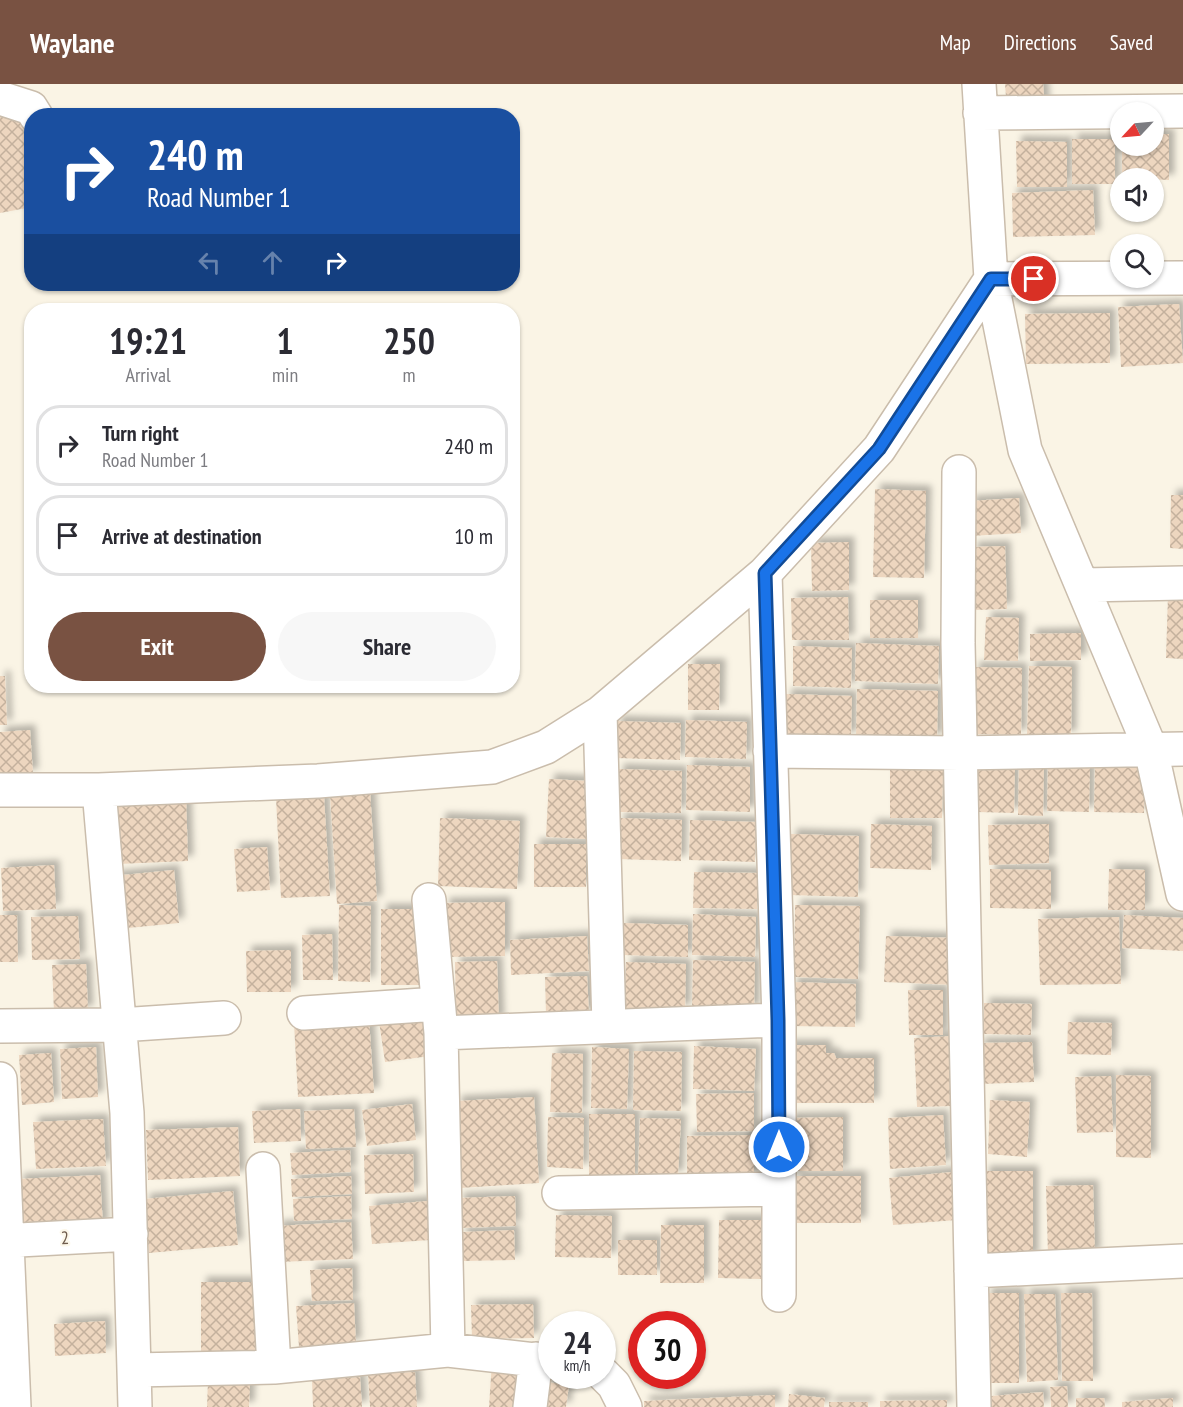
<!DOCTYPE html>
<style>
:root{--surface:#fff;--page:#f7f7f7;--text:#2b2b33;--muted:#7c7c81;--line:#e1e1e2;--accent:#795242}
body{margin:0;font-family:"PT Sans Narrow",sans-serif;background:var(--page);color:var(--text);height:100vh;display:flex;flex-direction:column;font-size:22px;white-space:nowrap}
*{box-sizing:border-box;margin:0}
p{font-size:20px;color:var(--muted)}
.icon{flex:none;width:33px;height:33px;fill:none;stroke:currentColor;stroke-width:2;stroke-linecap:round;stroke-linejoin:round}
.map{position:relative;flex:1;overflow:hidden}
.side{position:absolute;left:24px;top:219px;width:496px;height:390px;display:flex;flex-direction:column;background:var(--surface);border-radius:24px;box-shadow:0 2px 4px #0004}
.side>*{flex:none}
.guide{position:absolute;left:24px;top:24px;width:496px;height:183px;border-radius:24px;box-shadow:0 2px 4px #0004;background:#1a4fa0;color:#fff;overflow:hidden}
.needle{width:39px;rotate:244deg}
.controls{position:absolute;left:1110px;top:18px;display:grid;gap:12px}
.controls a{display:grid;place-items:center;width:54px;height:54px;border-radius:50%;background:var(--surface);box-shadow:0 2px 4px #0004;font-size:30px}
.speed{position:absolute;left:538px;top:1227px;display:flex;gap:12px;font-size:30px;font-weight:700;text-align:center}
.speed>*{display:grid;place-content:center;width:78px;height:78px;border-radius:50%;background:var(--surface);box-shadow:0 2px 4px #0004;line-height:1}
.speed small{font-size:15px;font-weight:400}
.speed .limit{border:9px solid #d22;background:#fff;color:#111}
.pin{position:absolute;display:grid;place-items:center;width:51px;height:51px;color:#fff;margin:-26px;border:3px solid #fff;border-radius:50%;box-shadow:0 2px 6px #0007}
.me{position:absolute;width:66px;margin:-33px;rotate:0deg;stroke-linejoin:round;filter:drop-shadow(0 0 4px #0008)}
.turn{display:flex;align-items:center;gap:21px;height:126px;padding:0 24px;font-size:27px}
.turn .icon{width:78px;height:78px;stroke-width:2.5}
.turn b{display:block;font-size:42px;line-height:51px}
.lanes{display:flex;align-items:center;height:57px;padding:0 24px;background:#0003;justify-content:center;gap:30px;direction:ltr}
.lanes .off{opacity:.35}
.eta{display:flex;justify-content:space-evenly;align-items:center;height:102px;text-align:center}
.eta b{font-size:36px;font-weight:800;line-height:42px}
.primary-button{display:flex;gap:12px;margin-top:auto;padding:12px 24px}
.primary-button a{flex:1;height:69px;border-radius:36px;background:var(--accent);color:#fff;font-size:24px;font-weight:800;line-height:69px;text-align:center}
.primary-button a+a{background:var(--page);color:var(--text)}
ul{padding:0;list-style:none}
li{display:flex;align-items:center;gap:18px;height:81px;margin:0 12px 9px;padding:0 12px;border:3px solid var(--line);border-radius:24px}
li div{flex:1}
li b{display:block;font-size:22px}
li em{font-style:normal}
header{display:flex;align-items:center;gap:36px;box-sizing:border-box;height:84px;padding:0 30px;background:var(--accent);color:#fff}
header strong{font-size:28px}
nav{display:flex;gap:33px;margin-inline-start:auto;font-size:21px}
.map>svg:first-child{display:block}
</style>
<header>
<strong>Waylane</strong>
<nav><a>Map</a><a>Directions</a><a>Saved</a></nav>
</header>
<div class="map">
<svg width="1183" height="1323" viewBox="0 0 1183 1323">
<defs>
<pattern id="building-cross-hatch" width="8" height="8" patternUnits="userSpaceOnUse" patternTransform="scale(1.5)"><rect width="8" height="8" fill="#edd6bf"/><path d="M0 0l8 8M0 8l8-8" fill="none" stroke="#c4b19d"/></pattern>
<filter id="shadow"><feDropShadow dx="5.5" dy="-5.5" stdDeviation="3" flood-color="#0004"/></filter>
</defs>
<rect width="100%" height="100%" fill="#faf4e5"/>
<path fill="url(#building-cross-hatch)" filter="url(#shadow)" d="M1005,0h38l2,24 -38,2z
M20,28l12,65v30l-32,6v-98z
M1154,50h15v46l-47,-2v-32h32z
M1072,55h43v45h-43z
M1016,57l51,1v45h-50z
M1093,106l2,45 -82,2 -1,-44z
M1179,220l4,59 -62,4 -3,-60z
M1110,229v50l-84,1 -1,-50z
M875,405l51,2 -2,87 -51,-1z
M1171,411h12v54l-13,-1z
M1019,414l2,35 -50,3 -2,-35z
M849,458v48l-37,1 -1,-48z
M1005,462l2,63 -33,1 -2,-63z
M1168,511l15,1v63l-17,-1z
M848,513l1,43h-57l-1,-42z
M870,516h48v38h-48z
M986,533l33,1 -1,43 -34,-1z
M1081,549v27l-51,1v-27z
M856,559l83,3 -1,38 -83,-3z
M793,562l59,2 -1,40 -58,-2z
M688,580h32l-1,46h-31z
M1029,582l43,1 -1,69 -44,-1z
M974,583l48,1 -1,67 -49,-1z
M0,592h5l2,49h-7z
M857,605l81,2 -1,48 -81,-2z
M786,610l66,2 -1,41 -66,-1z
M686,636l61,2 -1,37 -61,-2z
M616,637l65,2 -1,37 -65,-2z
M30,646l3,44 -33,1v-43z
M978,680l37,2 -1,47 -37,-1z
M1048,680l42,1 -1,47 -42,-1z
M687,681l63,2v45l-64,-2z
M1019,681l25,1 -1,50 -25,-1z
M1095,682l50,2 -1,45 -50,-1z
M890,684h53l-1,50h-52z
M618,685l64,2 -1,42 -64,-1z
M549,695l39,2 -2,58 -40,-2z
M370,707l7,110 -40,3 -7,-110z
M186,712l2,65 -69,3 -3,-65z
M324,712l6,100 -49,2 -5,-100z
M440,734l80,3 -3,68 -79,-3z
M619,734l63,2 -1,41 -64,-2z
M690,736l66,2 -1,40 -66,-2z
M871,740l61,2 -1,44 -61,-2z
M1049,740v39l-60,2 -1,-40z
M791,750l68,2 -1,61 -69,-2z
M534,760h52v43h-52z
M267,763l3,43 -33,2 -3,-43z
M54,781l2,44 -53,2 -2,-43z
M990,785l61,1v39l-61,-1z
M1109,785l36,1v40h-37z
M174,786l5,53 -61,6 -5,-53z
M694,788l63,1v36l-64,-1z
M505,818v54l-61,1v-54z
M339,821l32,1 -1,76 -32,-1z
M795,821l65,1 -2,73 -64,-2z
M381,825h40v76h-40z
M693,830l63,3 -1,40 -63,-2z
M0,831h17l1,47h-18z
M1124,831l59,3v33l-61,-3z
M78,832l2,43 -48,1 -1,-43z
M1119,833l2,67 -81,1 -2,-66z
M622,839l66,2v32l-66,-2z
M332,850l1,46h-30l-1,-45z
M587,852l2,35 -78,4 -1,-35z
M886,852l71,2 -1,47 -72,-3z
M291,866v42h-44l-1,-41z
M693,876l62,2 -1,48 -62,-2z
M497,877l2,61h-43l-1,-60z
M626,878l60,2 -1,46 -61,-2z
M86,880l2,47 -34,1 -2,-47z
M587,892l2,38 -43,1 -1,-38z
M792,898l64,2 -1,43 -64,-1z
M908,906h35v45h-34z
M984,919l48,1 -1,31 -47,-1z
M423,925l7,47 -45,6 -7,-47z
M369,935l5,74 -76,4 -4,-74z
M1068,938l44,1 -1,32 -44,-1z
M952,952l3,70 -38,1 -3,-69z
M1032,958l2,40 -54,2 -1,-41z
M785,961h41v8h8l2,5h38v45h-89z
M694,962l62,3 -2,42 -61,-2z
M96,963l2,50 -36,2 -2,-50z
M592,963l37,2 -2,60 -36,-1z
M634,967l48,1 -1,59 -48,-1z
M51,969l3,49 -32,3 -3,-50z
M552,969l31,1 -1,59 -32,-1z
M1116,991l35,1v82l-35,-1z
M1111,992l2,56 -36,1 -2,-56z
M754,1009v38l-57,1 -1,-38z
M534,1013l5,86 -79,5 -4,-87z
M990,1016l40,2 -3,55 -39,-3z
M412,1020l4,36 -49,6 -5,-36z
M300,1025l1,32 -47,2 -2,-32z
M354,1025l2,38 -50,2 -2,-38z
M589,1030h46v66h-46z
M943,1031l3,50 -56,4 -2,-51z
M548,1033l36,1 -1,51 -36,-2z
M843,1033v54h-54v-53z
M640,1034l41,1 -3,57 -40,-2z
M103,1035l3,47 -70,3 -3,-47z
M238,1043l2,49 -92,4 -2,-50z
M754,1051v43h-67v-42z
M350,1066l1,22 -59,3 -2,-22z
M413,1070l1,38 -49,2 -1,-39z
M984,1087h49v88h-49z
M952,1088l4,48 -63,5 -4,-47z
M100,1091l3,52 -82,4 -3,-52z
M351,1092l1,18 -60,3 -1,-18z
M794,1092h67v47h-66z
M1093,1101l2,70 -47,1 -2,-70z
M233,1107l5,54 -89,8 -5,-54z
M351,1112l1,23 -58,2 -1,-22z
M515,1112l1,30 -56,2 -2,-30z
M427,1117l3,39 -58,4 -3,-38z
M556,1131l56,1 -1,42 -56,-1z
M719,1136h43l-1,59 -43,-1z
M351,1138l2,37 -75,3 -2,-36z
M661,1141h43v58h-44z
M514,1146l1,30 -53,1 -1,-29z
M618,1156h39v35h-39z
M352,1184l1,32 -41,1 -2,-31z
M201,1198h55v69h-55z
M986,1209h33v90h-33z
M1061,1209h31l1,88h-31z
M1024,1210h31l3,86 -31,2z
M354,1219l2,41 -57,3 -3,-41z
M533,1220l1,34 -62,1 -1,-34z
M105,1237l1,32 -51,3 -1,-32z
M492,1278l29,3 -3,42h-29z
M415,1288l2,35h-47l-2,-33z
M360,1293l2,30h-49l-1,-27z
M208,1296l42,2 -1,25h-42z
M546,1298l23,3 -3,22h-22z
M1067,1302l1,21h-17l-1,-20z
M1043,1308l1,15h-52l-1,-11z
M789,1310l36,4 -1,9h-36z
M775,1311v12h-131v-6z
M1076,1314h28l1,9h-29z
M1173,1314v9h-51v-5z
M947,1316v7h-67v-6z
M829,1318h39v5h-39z"/>
<g fill="none" stroke-linecap="round" stroke-linejoin="round">
<defs>
<path id="minor" d="M979,0l12,195 34,171 126,300 32,144
M0,14l31,10 5,8
M980,29l203,-2
M959,388l-1,171 16,764
M765,489l14,447v275
M1083,501l100,-2
M600,629l9,312
M770,667l190,2 223,-4
M0,706h99l219,-9 174,-14 54,-20 54,-34 165,-140 114,-124 112,-170 192,-1
M99,706l28,323 8,294
M429,816l12,133 7,317
M304,929l134,-9
M0,942l120,-1 104,-7
M441,949l338,-13
M0,995l14,328
M263,1085l11,198
M559,1109l220,-4
M0,1157l131,-7
M971,1187l212,-10
M134,1286l140,-3 174,-17 104,12
M603,1290l11,11 11,22
M530,1323l6,-48"/>
</defs>
<use href="#minor" stroke="#cabdac" stroke-width="36"/>
<use href="#minor" stroke="#fff" stroke-width="33"/>
</g>
<g fill="none" stroke-linecap="round" stroke-linejoin="round">
<defs>
<path id="route" d="M779,1063l-1,-127 -13,-447 114,-124 112,-170h43"/>
</defs>
<use href="#route" stroke="#114b97" stroke-width="15"/>
<use href="#route" stroke="#1a73e8" stroke-width="10"/>
</g>
<g text-anchor="middle" stroke-width="4.5" stroke-linejoin="round" paint-order="stroke">
<g font-size="18" fill="#705d4d" stroke="#fdf8ea">
<text transform="translate(65 1154) rotate(-3)" y="6">2</text>
</g>
</g>
</svg>
<div class="controls">
<a><svg class="needle" viewBox="-14 -14 28 28"><path d="M0-13l5 13h-10z" fill="#e53935"/><path d="M0 13l5-13h-10z" fill="#7c7c81"/></svg></a>
<a><svg class="icon" aria-label="sound" viewBox="0 0 24 24"><path d="M4 9h4l5-4v14l-5-4H4zM17 9q2 3 0 6"/></svg></a>
<a><svg class="icon" aria-label="search" viewBox="0 0 24 24"><circle cx="10" cy="10" r="6"/><path d="M15 15l6 6"/></svg></a>
</div>
<div class="speed"><div>24<small>km/h</small></div><div class="limit">30</div></div>
<div class="pin" style="left:1034px;top:195px;background:#d93025"><svg class="icon" aria-label="arrive" viewBox="0 0 24 24"><path d="M6 21V4h12l-3 4 3 4H6"/></svg></div>
<svg class="me" style="left:779px;top:1063px" viewBox="-20 -20 40 40"><circle r="17" fill="#1a73e8" stroke="#fff" stroke-width="3"/><path d="M0-11L8 9 0 5-8 9z" fill="#fff"/></svg>
<div class="guide">
<div class="turn"><svg class="icon" aria-label="right" viewBox="0 0 24 24"><path d="M7 20v-9h11M14 6l5 5-5 5"/></svg><div><b>240 m</b>Road Number 1</div></div>
<div class="lanes"><svg class="icon off" aria-label="left" viewBox="0 0 24 24"><path d="M17 20v-9H6M10 6l-5 5 5 5"/></svg><svg class="icon off" aria-label="ahead" viewBox="0 0 24 24"><path d="M12 20V5M6 11l6-6 6 6"/></svg><svg class="icon" aria-label="right" viewBox="0 0 24 24"><path d="M7 20v-9h11M14 6l5 5-5 5"/></svg></div>
</div>
<section class="side">
<div class="eta">
<div><b>19:21</b><p>Arrival</p></div>
<div><b>1</b><p>min</p></div>
<div><b>250</b><p>m</p></div>
</div>
<ul>
<li><svg class="icon" aria-label="right" viewBox="0 0 24 24"><path d="M7 20v-9h11M14 6l5 5-5 5"/></svg><div><b>Turn right</b><p>Road Number 1</p></div><em>240 m</em></li>
<li><svg class="icon" aria-label="arrive" viewBox="0 0 24 24"><path d="M6 21V4h12l-3 4 3 4H6"/></svg><div><b>Arrive at destination</b></div><em>10 m</em></li>
</ul>
<div class="primary-button"><a>Exit</a><a>Share</a></div>
</section>
</div>
